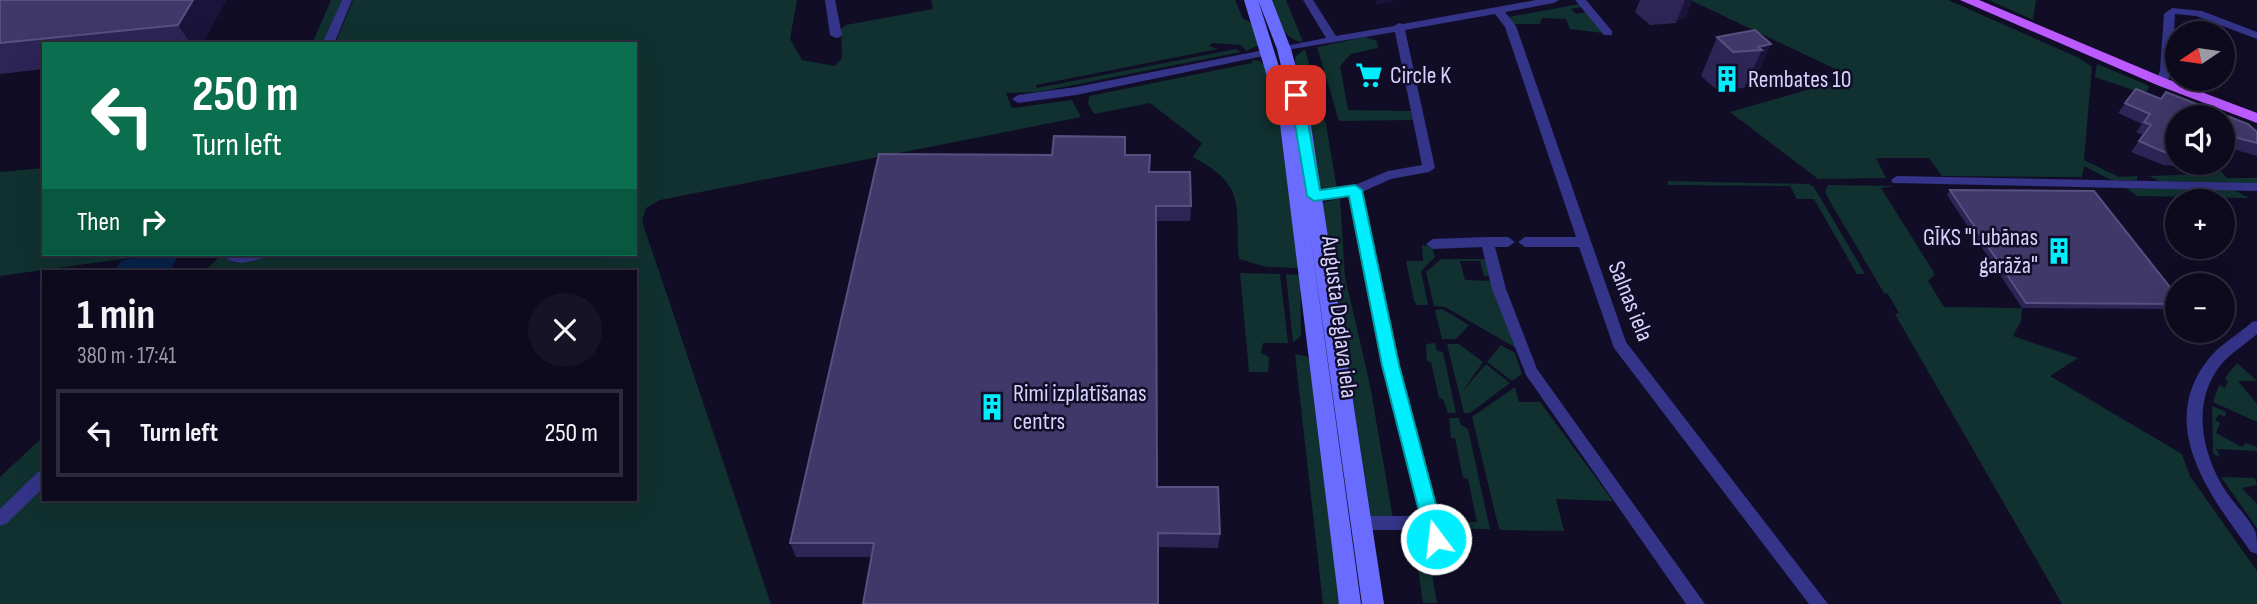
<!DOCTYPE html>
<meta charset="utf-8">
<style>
:root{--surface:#0d0a1d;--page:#161326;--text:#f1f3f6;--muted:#9a9aa4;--line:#2d2b3b}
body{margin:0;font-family:"Sofia Sans Condensed",sans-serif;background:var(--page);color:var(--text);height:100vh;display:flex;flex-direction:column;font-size:26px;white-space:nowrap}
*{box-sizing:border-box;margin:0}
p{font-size:23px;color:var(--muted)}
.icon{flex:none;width:38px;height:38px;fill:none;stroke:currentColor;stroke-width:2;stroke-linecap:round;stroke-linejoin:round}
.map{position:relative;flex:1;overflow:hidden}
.drawer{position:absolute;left:42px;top:270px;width:595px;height:231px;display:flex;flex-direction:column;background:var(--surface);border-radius:0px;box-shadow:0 7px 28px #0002,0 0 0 2px var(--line)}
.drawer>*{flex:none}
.banner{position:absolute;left:42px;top:42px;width:595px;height:214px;border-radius:0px;box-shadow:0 7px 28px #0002,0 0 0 2px var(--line);background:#0b6e4f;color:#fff;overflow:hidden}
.needle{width:46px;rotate:257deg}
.tools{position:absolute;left:2165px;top:21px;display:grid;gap:14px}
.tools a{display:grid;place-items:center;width:70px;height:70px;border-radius:50%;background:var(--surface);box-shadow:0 7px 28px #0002,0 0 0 2px var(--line);font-size:35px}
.pin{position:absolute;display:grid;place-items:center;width:60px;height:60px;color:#fff;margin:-30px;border-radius:14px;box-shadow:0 4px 10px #0006}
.me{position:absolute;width:77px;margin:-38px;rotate:345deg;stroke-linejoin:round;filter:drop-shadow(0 0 5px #0008)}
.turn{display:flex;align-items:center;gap:24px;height:147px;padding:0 35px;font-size:32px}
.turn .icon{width:91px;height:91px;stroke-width:2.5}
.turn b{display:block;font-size:49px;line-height:60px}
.then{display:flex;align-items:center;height:66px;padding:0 35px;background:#0003;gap:14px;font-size:26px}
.round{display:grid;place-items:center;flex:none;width:74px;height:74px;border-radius:37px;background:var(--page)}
.headline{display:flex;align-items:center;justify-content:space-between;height:119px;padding:0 35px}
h1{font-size:42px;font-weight:700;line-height:52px}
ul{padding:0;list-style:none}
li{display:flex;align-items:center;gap:21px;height:88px;margin:0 14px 10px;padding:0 21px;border:4px solid var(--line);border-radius:0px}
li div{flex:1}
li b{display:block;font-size:26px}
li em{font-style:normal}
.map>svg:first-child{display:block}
</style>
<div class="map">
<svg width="2257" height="604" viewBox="0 0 2257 604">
<rect width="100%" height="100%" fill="#110d27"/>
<path fill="#10312f" d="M331,0h11l-19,44h-11z
M353,0h444l-7,39 12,21 33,6 7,-8 -1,-29 5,-4 87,-16 -2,-9h304l8,19c13,3 14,14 16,26l-13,6 -5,-6 -29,-2 -3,3 9,3 -182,36 1,3 199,-39 5,3 -203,40 -32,1 6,15 60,-8 9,17 -421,83 -14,8 -4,13 129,383h-771v-78l44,-43v16h591v-228h-430l16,-16 13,8 33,-9h368v-210h-300z
M1270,0h16l17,42c-22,-2 -26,-25 -33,-42z
M1690,0h258l131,58 13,9 -8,93 35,17 18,-1v4h-26l-27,-14 -2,11 -140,-1 -13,-18h-53l10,20 -68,1 -88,-67 122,-35z
M1989,0h47l-3,20z
M1579,4l3,3 -11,2 5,5 12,-2 15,21 -33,-4 -4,-10 -24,-1 -2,6h-27l-4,-7z
M1365,37l12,4 1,7 -27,6 -11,12 8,44 63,1 2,9 -74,1 -22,-74z
M1305,49l21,76 11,64 -12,1 -7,-7 -24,-118 2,-9z
M1252,60l7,1 10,8 14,65 16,132 -2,2 -30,-1 -28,-8c-4,-55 8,-73 -46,-102l9,-14 -52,-40 -56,11 -6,-11 1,-7 163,-33z
M2097,64l50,21 2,2 -2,4 -8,1 -44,-15z
M44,168v86h114l-158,22v-104z
M2210,169h9l8,9h30v6l-98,-3 -10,-5 56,-2z
M1668,181l141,3 5,3 51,87h-8l-43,-75h-17l-7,-13 -123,-1z
M1828,185l67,1 -14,2 52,83 1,4 -6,6 16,26 78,1 -1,13 -8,15 65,22 -28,18 132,78 8,22 67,95v33h-195l-167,-290 4,-1 -11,-19 -4,-1 -52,-88 -7,-13z
M2126,188l108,2 15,8 -112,-2z
M1340,198l5,79 25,108 23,134 -22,-2 -49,-314z
M1422,245l10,1 3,11 -14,14 7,34h-11l-3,-4 -8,-40h17z
M1441,259h44l6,17h-7l-4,-15h-20l5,19 28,1 25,68 -73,-42 -11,-1 -8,-34z
M1240,273l40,1 8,69h-25l-2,10 8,4 -1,15h-19z
M1286,274l14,1 1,61 -8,6z
M1442,309l27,16 -13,14h-14l-7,-29z
M1435,343l2,8 6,1 13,61h-8l-5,-14 -4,-1 -8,-36 -4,-1 -1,-17z
M1447,344h12l24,18 -21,30 24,-28 24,19 -40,30h-6z
M1501,345l14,8 7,21 -10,7 -25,-19z
M1295,354l11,2 6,7 29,241h-18z
M2237,363l20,18h-19l19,23v18l-44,-20 6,-17 6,3 3,-7 -3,-3z
M1515,387l4,15h21l73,99 -57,-2 8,32 -64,-1 -2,-5 -26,-108z
M2212,406l14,6 -1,5 -6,-3 -4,6 5,3 -4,10 26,14 4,-4 11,4v4l-41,-2 4,8 -7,-3z
M1449,418h10l1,6 8,5 22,100h-40l-5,-4 -5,-19h12l4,16h21l-9,-43 -5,-1 -8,-40h-4z
M44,436v32l-44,43v-34z
M2221,477l34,1 2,7 -15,3 15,16v24z
M1413,534h12l12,69h-14z"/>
<path fill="#08234b" d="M166,254h13l-8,15 -5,2h-53l9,-11z"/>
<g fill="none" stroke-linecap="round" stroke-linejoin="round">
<path fill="#343489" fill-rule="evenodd" d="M342,0h10l-18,44h-12z
M825,0h10l7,35 -2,2 -4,1 -6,-3z
M1303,0h10l23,36 58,-10 5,-3 4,1 133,-24h23l-5,3 -49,9 11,14 110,316 202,262h-19l-195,-256 -35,-101h-54l-7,-5 7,-5h51l-71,-210 -10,-13 -90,16 30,138 -6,4 -38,7 -29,13 40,191 41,152 10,5 2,5 -2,5c-9,3 -15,-2 -23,-6l-5,-14h-63l-6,-2 -2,-5 2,-5 6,-2h60l-34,-133 -38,-187 -36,4 -6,-4 6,-4 34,-4 40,-17 34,-6 -27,-133 -115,19v-4l46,-9z
M1575,0h11l26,31v4h-8z
M2172,8l30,3 55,21v7l-61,-23 -21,-2 -3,56 -6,15h-8l-2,-3 4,-12 4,-56z
M1269,49l4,1v4l-197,41 -58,8 -6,-4 6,-4 58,-8z
M1897,176l360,7v8l-364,-8 -2,-3z
M1487,237h21l7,5 -7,5h-13l11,42 31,80 168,235h-19l-160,-229 -34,-86 -10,-42 -49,2 -7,-5 7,-5z
M221,254h47l-2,3c-16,5 -32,11 -45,-3z
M2257,321v13c-12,11 -27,19 -37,32 -30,38 -17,91 7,127 9,13 23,26 29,40 1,5 1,15 1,21l-6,-2c-40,-56 -97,-127 -41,-195 12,-14 29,-23 42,-35z
M44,471v16l-38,37 -6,2v-17l38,-37z"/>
<path fill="#6a6cff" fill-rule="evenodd" d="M1244,0h14l30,95 -11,-46 -19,-49h14l19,49 19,70 74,485h-22l-52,-371 51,371h-22l-60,-488z"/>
<path fill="#bb5aff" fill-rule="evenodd" d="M1960,0h19l188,79 90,34v10l-100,-38z"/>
</g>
<path fill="#2d2556" d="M0,0h226l-24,44h-158v25l-44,5z
M1640,0h52l-7,18 -8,2 -1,3 -26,2 -15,-13z
M1717,37l54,7 -17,38 -8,2 -2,4 -27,2 -16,-14z
M2136,89l25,10 5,-7 82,32 9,8v24l-35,-10v-29h-45v46h16l-3,4 -27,-2 -32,-13 12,-17 -7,-3 6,-8 -24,-11z
M1125,155l25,17 41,34 -1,15h-34l1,266 63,47 -2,14 -60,-1 -286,10h-76l-6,-14z
M1950,190l227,106v13l-155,-1 -75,-113z"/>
<path fill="#1a143b" d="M193,0h33l-24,44h-11l-13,-19z
M1377,0h20l-21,5z
M1685,0h7l-7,18 -8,2z
M1771,44l-17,38 -8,2 16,-34 -4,-3z"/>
<path fill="#3f3868" stroke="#575080" stroke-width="2" d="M0,0h193l-15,25 -178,18z
M1755,30l16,14 -13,3 4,3 -29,2 -16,-15z
M2136,89l25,10 5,-7 82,32 9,8v11l-35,-9v-17h-45v38h-6l-32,-14 12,-16 -7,-3 6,-8 -25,-11z
M1054,136l71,1v18h25l-1,17h41l1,34h-35l1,281h61l2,47 -62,-1v71h-295l11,-61h-84l89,-389 173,1z
M1950,190l144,1 83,105v8l-151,-1z"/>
<path fill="#00eefe" stroke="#009ba5" stroke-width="2" d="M1296,91l7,4 17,95 35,-5 7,5 37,175 46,174 -2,6h-14l-3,-6 -44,-174 -33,-169 -35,5 -7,-5 -17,-101z"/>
<defs>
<symbol id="supermarket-bare" viewBox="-9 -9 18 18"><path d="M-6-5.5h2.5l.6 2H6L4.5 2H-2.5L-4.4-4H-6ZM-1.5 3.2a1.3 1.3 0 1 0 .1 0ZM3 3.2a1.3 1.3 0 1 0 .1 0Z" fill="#00eefe" stroke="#110d27" stroke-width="2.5" paint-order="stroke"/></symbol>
<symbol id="building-bare" viewBox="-9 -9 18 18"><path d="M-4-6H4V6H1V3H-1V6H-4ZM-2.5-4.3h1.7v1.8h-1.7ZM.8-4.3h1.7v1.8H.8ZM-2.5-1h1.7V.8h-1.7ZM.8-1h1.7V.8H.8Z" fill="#00eefe" stroke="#110d27" stroke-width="2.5" paint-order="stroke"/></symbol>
</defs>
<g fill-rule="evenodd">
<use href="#supermarket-bare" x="1350" y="56" width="38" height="38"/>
<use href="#building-bare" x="1708" y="60" width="38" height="38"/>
<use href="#building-bare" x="2040" y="232" width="38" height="38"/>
<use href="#building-bare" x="973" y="388" width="38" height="38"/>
</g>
<g text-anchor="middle" stroke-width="5" stroke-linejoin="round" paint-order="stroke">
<g font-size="24" fill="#d6d3ff" stroke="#110d27" text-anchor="start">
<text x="1390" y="83">Circle K</text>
<text x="1748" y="87">Rembates 10</text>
<text x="2038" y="245" text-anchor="end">GĪKS "Lubānas<tspan x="2038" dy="28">garāža"</tspan></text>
<text x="1013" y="401">Rimi izplatīšanas<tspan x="1013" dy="28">centrs</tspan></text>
</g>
<g font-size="24" fill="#d6d3ff" stroke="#110d27">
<text transform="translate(1631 301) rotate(68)" y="8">Salnas iela</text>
<text transform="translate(1340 317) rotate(83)" y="8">Augusta Deglava iela</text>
</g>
</g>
</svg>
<div class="tools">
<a><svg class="needle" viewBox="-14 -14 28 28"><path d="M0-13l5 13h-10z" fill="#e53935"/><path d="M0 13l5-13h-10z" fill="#9a9aa4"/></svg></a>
<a><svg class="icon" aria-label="sound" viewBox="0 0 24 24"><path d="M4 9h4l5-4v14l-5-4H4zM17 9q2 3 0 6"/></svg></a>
<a>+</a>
<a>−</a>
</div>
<div class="pin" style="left:1296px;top:95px;background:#d93025"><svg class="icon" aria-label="arrive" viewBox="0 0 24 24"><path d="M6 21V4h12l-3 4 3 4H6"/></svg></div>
<svg class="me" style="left:1436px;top:539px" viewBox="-20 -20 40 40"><circle r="17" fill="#00eefe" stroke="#fff" stroke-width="3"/><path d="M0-11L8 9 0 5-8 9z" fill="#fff"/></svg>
<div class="banner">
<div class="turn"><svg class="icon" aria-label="left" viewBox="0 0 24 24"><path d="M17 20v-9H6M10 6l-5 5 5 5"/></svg><div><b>250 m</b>Turn left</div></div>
<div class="then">Then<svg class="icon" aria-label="right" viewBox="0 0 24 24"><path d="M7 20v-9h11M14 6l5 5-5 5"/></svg></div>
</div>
<section class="drawer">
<div class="headline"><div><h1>1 min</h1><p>380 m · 17:41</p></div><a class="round"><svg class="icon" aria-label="close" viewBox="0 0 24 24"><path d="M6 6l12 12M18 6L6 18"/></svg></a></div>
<ul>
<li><svg class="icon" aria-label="left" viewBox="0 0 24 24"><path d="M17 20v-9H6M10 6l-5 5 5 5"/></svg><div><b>Turn left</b></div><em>250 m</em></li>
</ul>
</section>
</div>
